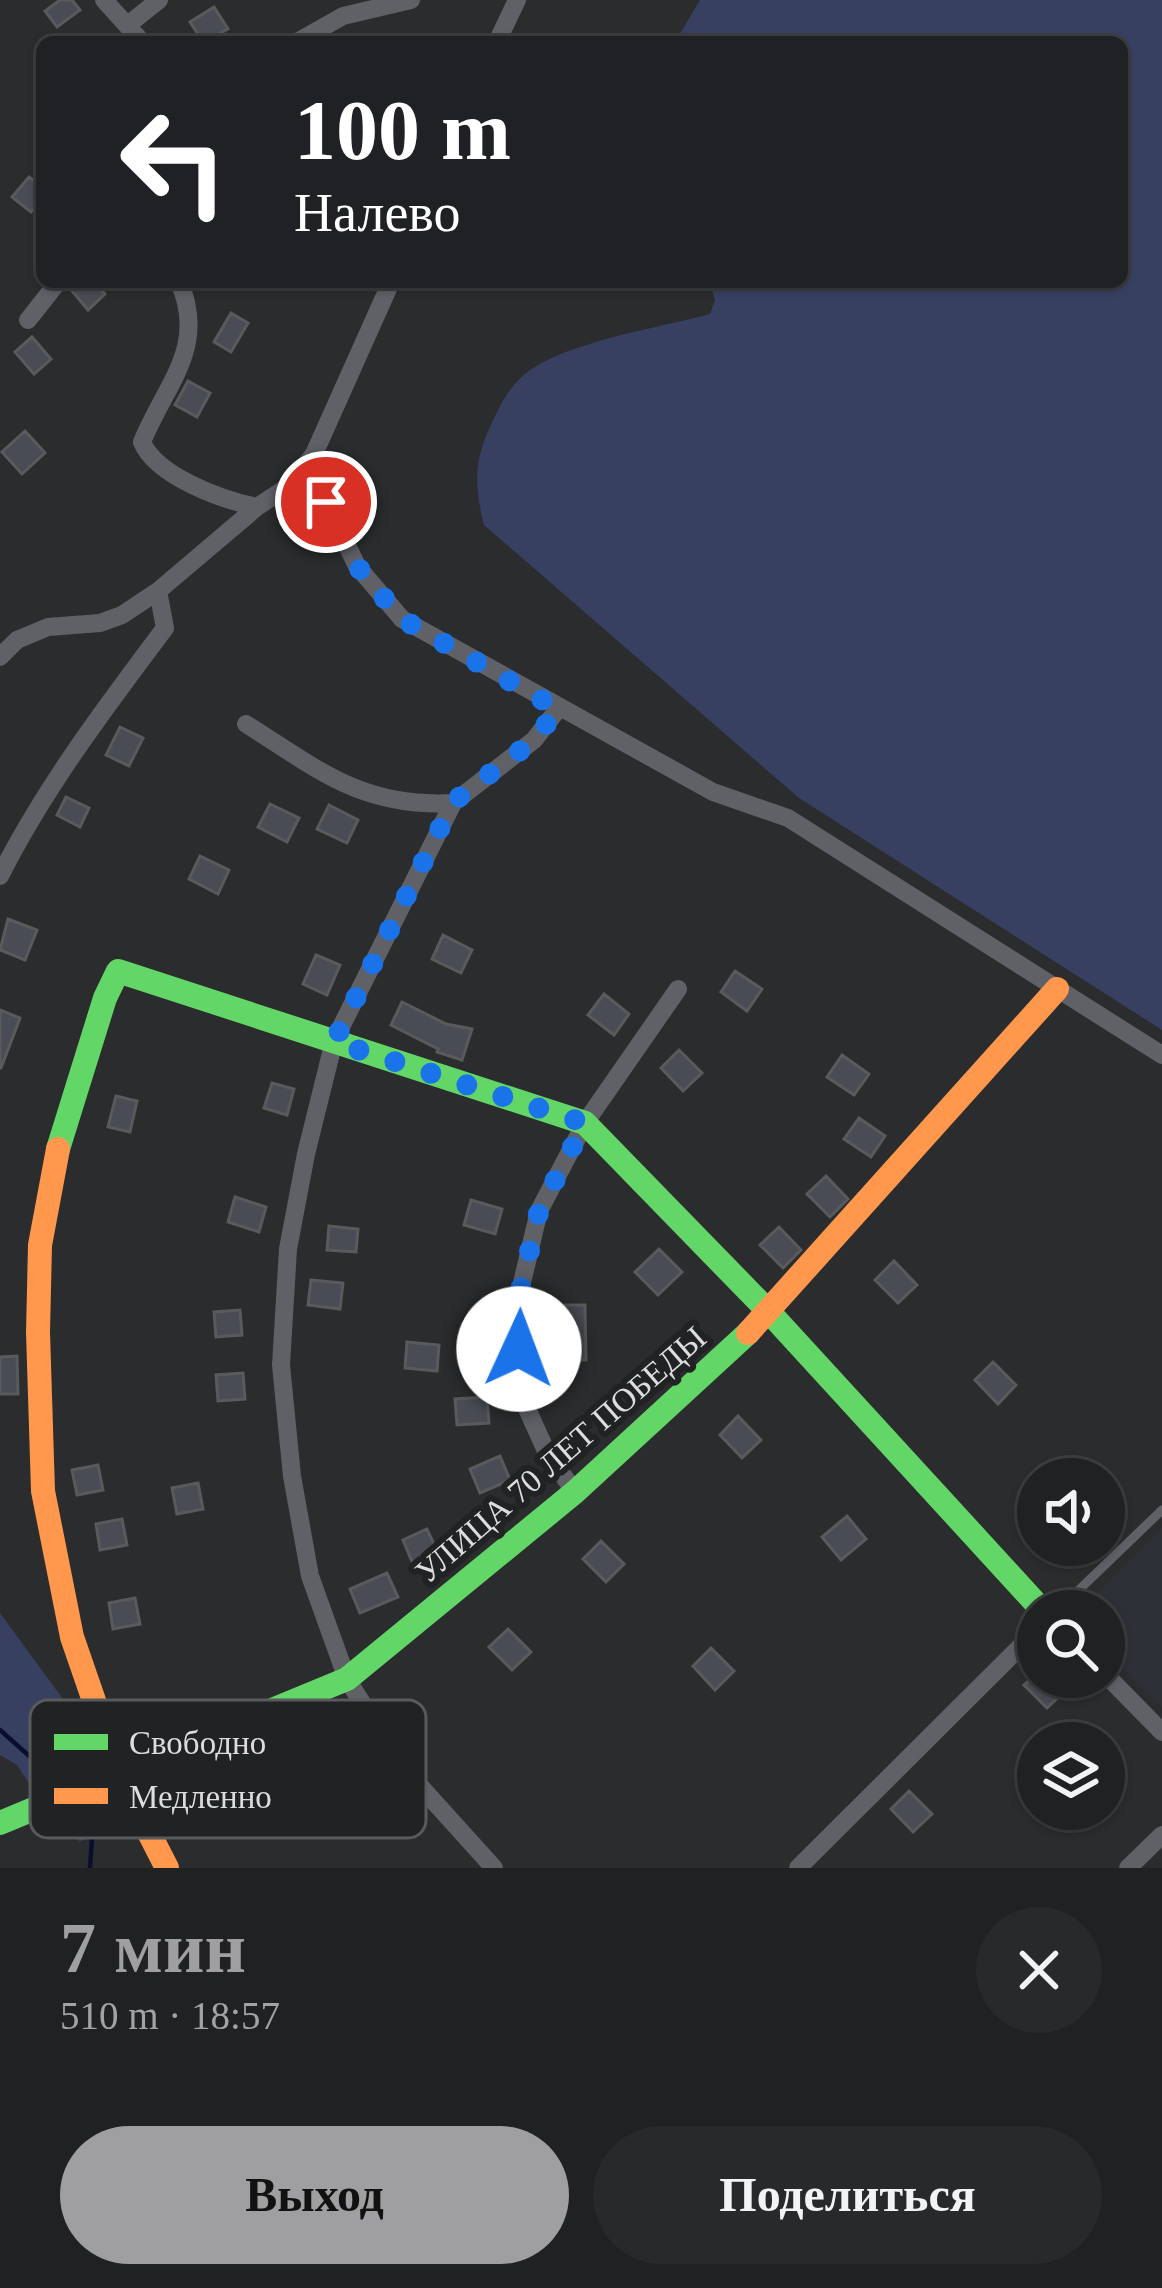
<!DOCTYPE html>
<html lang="ru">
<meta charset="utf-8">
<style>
:root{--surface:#202122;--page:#28292a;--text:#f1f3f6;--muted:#a2a3a5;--line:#3d3e40;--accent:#9f9fa1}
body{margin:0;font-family:Georgia,serif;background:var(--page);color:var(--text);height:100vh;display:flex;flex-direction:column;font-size:45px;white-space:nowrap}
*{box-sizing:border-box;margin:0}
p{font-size:39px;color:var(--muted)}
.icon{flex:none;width:66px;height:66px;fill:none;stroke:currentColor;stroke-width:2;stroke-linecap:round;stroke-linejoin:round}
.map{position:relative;height:1868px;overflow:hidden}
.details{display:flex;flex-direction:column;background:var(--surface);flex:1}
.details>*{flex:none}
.guide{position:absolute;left:36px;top:36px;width:1092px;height:252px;border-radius:18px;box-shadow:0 3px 9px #0004,0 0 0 3px var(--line);background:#202124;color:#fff;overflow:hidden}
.controls{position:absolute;left:1017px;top:1458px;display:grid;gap:24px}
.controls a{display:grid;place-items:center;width:108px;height:108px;border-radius:50%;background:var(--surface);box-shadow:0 3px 9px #0004,0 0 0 3px var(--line);font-size:60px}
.pin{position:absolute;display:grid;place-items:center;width:102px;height:102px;color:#fff;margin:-51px;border:6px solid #fff;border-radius:50%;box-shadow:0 3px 12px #0007}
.me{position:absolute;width:132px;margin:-66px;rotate:2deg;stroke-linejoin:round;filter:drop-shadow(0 0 9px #0008)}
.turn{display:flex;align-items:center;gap:42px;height:252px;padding:0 60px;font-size:54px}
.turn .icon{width:156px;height:156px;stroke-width:2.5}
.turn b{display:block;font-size:84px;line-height:102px}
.round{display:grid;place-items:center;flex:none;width:126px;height:126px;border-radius:63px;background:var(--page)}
.headline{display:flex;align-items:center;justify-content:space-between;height:204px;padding:0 60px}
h1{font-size:72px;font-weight:700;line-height:90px;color:var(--accent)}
.primary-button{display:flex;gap:24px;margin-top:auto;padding:24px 60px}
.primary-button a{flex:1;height:138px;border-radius:72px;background:var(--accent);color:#111;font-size:48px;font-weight:700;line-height:138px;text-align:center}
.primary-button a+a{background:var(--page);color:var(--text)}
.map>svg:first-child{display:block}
</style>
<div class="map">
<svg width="1162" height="1868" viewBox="0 0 1162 1868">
<rect width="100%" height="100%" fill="#2b2c2d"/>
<path fill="#2e3038" d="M1162,1528v179l-58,-58v-38h-25z"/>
<path fill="#384062" d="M700,0h462v1030l-363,-232 -315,-273c-9,-36 -11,-63 6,-98 9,-20 18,-39 35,-53 40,-32 133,-46 185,-60l5,-14 -5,-18h412v-240h-447z
M0,1613l112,153 5,49 -25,23 -12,3 -20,-10 -43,-66 -17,-10z"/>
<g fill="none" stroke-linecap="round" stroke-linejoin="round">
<path stroke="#0b0d2e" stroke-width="4.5" d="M0,1730l63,56
M72,1801l20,37 -2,30"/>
</g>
<path fill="#494c55" stroke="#595a5b" stroke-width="3" d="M60,0h12l8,10 -23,17 -12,-16z
M214,7l14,22 -25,13 -13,-20z
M29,177l13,10v11l-11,14 -19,-15z
M82,282h12l11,12 -17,16 -16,-19z
M231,313l17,10 -17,29 -17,-10z
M32,337l19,22 -17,15 -19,-22z
M188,381l22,12 -13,24 -22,-12z
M25,431l20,22 -23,21 -20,-22z
M120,727l23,11 -14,28 -23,-11z
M66,797l23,11 -9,19 -23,-12z
M270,804l29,14 -12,24 -29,-15z
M329,805l29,15 -11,23 -30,-14z
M200,856l29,14 -11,24 -29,-15z
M8,919l29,11 -12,30 -25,-10z
M443,935l29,15 -11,23 -29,-14z
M316,955l24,10 -13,30 -24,-11z
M735,971l27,18 -15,22 -26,-19z
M604,994l25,20 -15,21 -26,-20z
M402,1002l44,22 26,5 -10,31 -25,-8 1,-3 -47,-24z
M0,1010l20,8 -19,50h-1z
M679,1050l23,23 -19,18 -22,-23z
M842,1055l27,19 -15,21 -27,-18z
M272,1083l22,6 -7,26 -23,-7z
M116,1096l21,5 -7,31 -22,-5z
M859,1118l26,18 -14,21 -27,-18z
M826,1176l22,23 -18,18 -23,-23z
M235,1197l31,10 -7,25 -31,-10z
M471,1200l31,9 -7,25 -31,-9z
M329,1226l29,3 -2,23 -29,-2z
M779,1227l22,23 -18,18 -23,-23z
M659,1249l23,23 -24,23 -23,-23z
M894,1261l23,24 -19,18 -23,-23z
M311,1280l32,3 -3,26 -32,-4z
M552,1305h33l1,55h-34z
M240,1310l2,25 -26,2 -2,-25z
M407,1342l32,3 -2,26 -32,-3z
M17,1356l1,38h-18v-37z
M993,1362l23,23 -18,19 -23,-24z
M243,1373l2,26 -27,2 -2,-26z
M487,1397l2,26 -32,2 -2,-26z
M738,1416l23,24 -19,18 -22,-23z
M500,1456l10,24 -30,13 -10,-24z
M98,1465l5,25 -26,5 -5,-25z
M198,1483l5,26 -26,5 -5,-26z
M847,1516l19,23 -25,21 -19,-23z
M122,1519l5,26 -27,5 -4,-26z
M427,1529l11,24 -25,11 -10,-24z
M601,1541l23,23 -18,18 -23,-23z
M387,1573l11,24 -38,16 -10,-24z
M135,1598l5,26 -27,5 -4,-26z
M508,1629l23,23 -19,18 -23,-23z
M711,1648l23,23 -19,19 -22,-24z
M1033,1677h20l13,13 -19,18 -23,-23z
M909,1791l23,23 -19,18 -22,-23z"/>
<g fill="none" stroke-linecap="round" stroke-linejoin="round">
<path stroke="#5f6167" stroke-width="9" d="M1057,1611l105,-101"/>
<path stroke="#5f6167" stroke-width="18" d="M104,0l38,42
M129,24l30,-24
M297,42l46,-26 68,-16
M497,42l20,-42
M179,282c29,65 -14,103 -37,160 14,34 80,58 115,65
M28,320l30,-38
M314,454l12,48 31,64 45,53 311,173 75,26 374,237
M0,657l17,-17 31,-13 52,-4 22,-8 36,-24 99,-84 32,-21 25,-32 77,-172
M246,724c73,46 116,84 207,79
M0,876c45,-89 105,-168 165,-248l-7,-37
M575,1492l-28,-39 -19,-42 -9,-62 2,-62 18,-76 46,-88 93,-134
M1104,1673l58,59
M494,1868l-93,-103 -54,-86 -37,-103 -18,-100 -11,-111 7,-116 18,-95 28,-113 119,-238 81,-63 24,-31
M798,1868l240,-239
M1128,1868l34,-33"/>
<path stroke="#63d668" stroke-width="24" d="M58,1149l47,-151 13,-27 467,152 185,190 273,298
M0,1823l347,-144 228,-187 173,-159"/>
<path stroke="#ff974d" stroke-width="24" d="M58,1149l-18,96 -2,87 5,159 29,146 48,139 47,92
M748,1333l309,-344"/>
</g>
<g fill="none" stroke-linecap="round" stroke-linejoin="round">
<path stroke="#1a73e8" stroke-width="21" stroke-dasharray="0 37.8" d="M326,502l31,64 45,53 156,90 -24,31 -81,62 -119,240 251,81 -46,88 -18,76 -2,62"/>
</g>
<g text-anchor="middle" stroke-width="12" stroke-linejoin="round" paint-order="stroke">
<g font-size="33" fill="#dddddf" stroke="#212224">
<text transform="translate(560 1454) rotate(-41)" y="12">УЛИЦА 70 ЛЕТ ПОБЕДЫ</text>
</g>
</g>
<rect x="30" y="1700" width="396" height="138" rx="18" fill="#212224" stroke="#595a5c" stroke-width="3"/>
<rect x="54" y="1734" width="54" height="16" fill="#63d668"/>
<rect x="54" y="1788" width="54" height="16" fill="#ff974d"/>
<g font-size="33" fill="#dddddf">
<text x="129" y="1754">Свободно</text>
<text x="129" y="1808">Медленно</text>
</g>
</svg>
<div class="controls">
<a><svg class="icon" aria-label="sound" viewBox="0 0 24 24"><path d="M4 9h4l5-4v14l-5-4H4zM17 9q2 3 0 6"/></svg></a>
<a><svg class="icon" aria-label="search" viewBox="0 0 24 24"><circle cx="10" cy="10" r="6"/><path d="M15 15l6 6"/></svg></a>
<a><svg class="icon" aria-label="layers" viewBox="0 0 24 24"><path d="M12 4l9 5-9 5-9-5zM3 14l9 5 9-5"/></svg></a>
</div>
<div class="pin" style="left:326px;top:502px;background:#d93025"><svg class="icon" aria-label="arrive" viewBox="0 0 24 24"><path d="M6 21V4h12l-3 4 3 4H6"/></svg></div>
<svg class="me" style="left:519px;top:1349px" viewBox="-20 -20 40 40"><circle r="19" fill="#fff"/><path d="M0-13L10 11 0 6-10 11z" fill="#1a73e8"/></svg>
<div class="guide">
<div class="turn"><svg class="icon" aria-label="left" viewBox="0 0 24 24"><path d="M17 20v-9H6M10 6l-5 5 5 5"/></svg><div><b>100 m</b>Налево</div></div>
</div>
</div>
<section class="details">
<div class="headline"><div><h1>7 мин</h1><p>510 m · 18:57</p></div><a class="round"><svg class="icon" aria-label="close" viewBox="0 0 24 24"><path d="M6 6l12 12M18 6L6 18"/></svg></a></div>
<div class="primary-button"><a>Выход</a><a>Поделиться</a></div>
</section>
